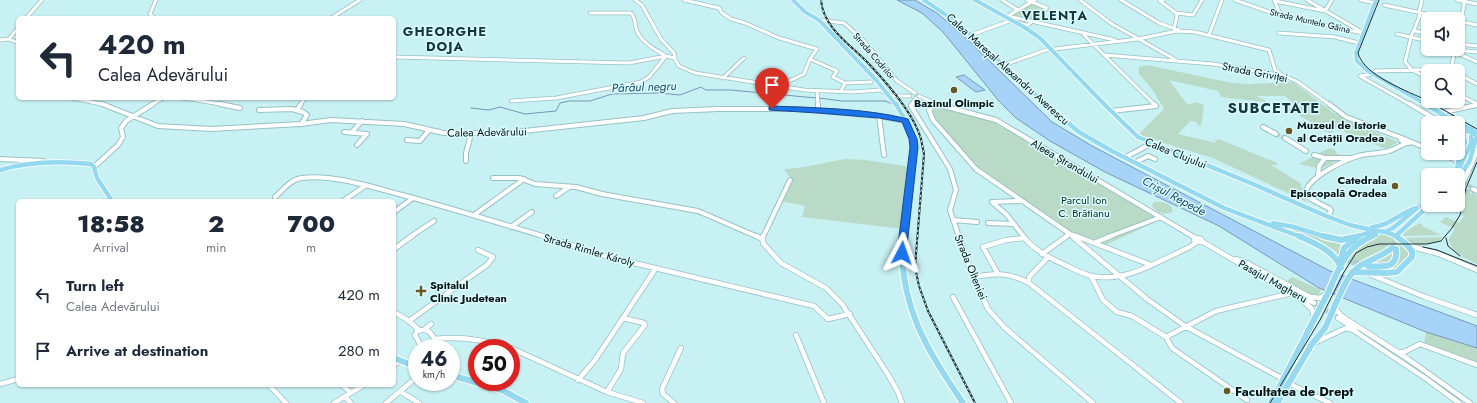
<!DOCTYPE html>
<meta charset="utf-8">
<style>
:root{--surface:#fff;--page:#f6f6f7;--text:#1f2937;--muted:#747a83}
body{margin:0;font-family:Jost,sans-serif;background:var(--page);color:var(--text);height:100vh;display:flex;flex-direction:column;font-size:15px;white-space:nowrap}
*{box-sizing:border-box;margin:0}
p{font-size:13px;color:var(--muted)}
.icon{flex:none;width:22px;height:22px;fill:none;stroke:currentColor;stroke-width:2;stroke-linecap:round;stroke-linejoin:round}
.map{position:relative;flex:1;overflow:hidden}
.panel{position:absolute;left:16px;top:199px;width:380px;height:188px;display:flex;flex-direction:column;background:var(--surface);border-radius:6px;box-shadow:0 1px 3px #0004}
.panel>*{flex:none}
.hud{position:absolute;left:16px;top:16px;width:380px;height:84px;border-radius:6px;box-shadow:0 1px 3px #0004;background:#fff;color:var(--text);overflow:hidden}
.controls{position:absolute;left:1421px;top:12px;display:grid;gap:8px}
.controls a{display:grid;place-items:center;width:44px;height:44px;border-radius:6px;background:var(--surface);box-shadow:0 1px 3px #0004;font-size:20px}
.speed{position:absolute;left:408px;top:339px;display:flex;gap:8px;font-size:20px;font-weight:700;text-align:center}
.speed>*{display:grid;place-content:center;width:52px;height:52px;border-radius:50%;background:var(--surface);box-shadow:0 1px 3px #0004;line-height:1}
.speed small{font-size:10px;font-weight:400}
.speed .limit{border:6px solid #d22;background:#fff;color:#111}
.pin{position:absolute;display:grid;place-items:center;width:34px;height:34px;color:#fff;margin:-41px -17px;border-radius:50% 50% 50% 0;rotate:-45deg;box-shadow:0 0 4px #0007}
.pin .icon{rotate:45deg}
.me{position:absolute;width:44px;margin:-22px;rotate:4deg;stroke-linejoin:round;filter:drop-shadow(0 0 3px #0008)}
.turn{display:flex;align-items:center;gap:14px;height:84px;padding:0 16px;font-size:18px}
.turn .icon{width:52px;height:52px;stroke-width:2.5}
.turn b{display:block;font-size:28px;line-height:34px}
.eta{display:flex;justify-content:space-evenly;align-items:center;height:68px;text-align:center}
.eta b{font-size:24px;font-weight:800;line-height:28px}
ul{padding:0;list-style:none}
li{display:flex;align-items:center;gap:12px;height:56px;padding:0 16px}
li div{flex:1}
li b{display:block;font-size:15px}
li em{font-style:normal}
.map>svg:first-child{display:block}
</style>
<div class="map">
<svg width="1477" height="403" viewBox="0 0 1477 403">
<rect width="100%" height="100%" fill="#c8f1f4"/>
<path fill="#b9dac6" d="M1031,3l15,5 -15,13 -20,-6z
M1147,65l85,18 16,1 45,-2 42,32 63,28 -12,7 -51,-21 -4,1 3,3 -5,1 -42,-25 13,1 -15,-13h-29l9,4v2l-44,-5 -3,-6 -49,-11 18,24h4l4,-2 9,3 -3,21 -3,-1 -2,-3 -6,-1 -12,13 38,9 -1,-3 4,-1 58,24 1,2h-7l29,18 7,19 -94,-44 -75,-23 26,-26 -12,-20 -13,-15v-7z
M933,107l52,10 18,11 20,8 138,83 -55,26 -37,-12 -90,-64 -43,-47 -6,-9z
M1329,148l6,2 2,4 9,2 -25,13 -22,-5z
M846,159l19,1 47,7 -8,62 -102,-12 3,-11 -25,-5 12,-21 -8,-11c22,-1 41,-7 62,-10z
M1461,180l5,1 -2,11 13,3v69c-10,-5 -27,-11 -28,-25l6,-10 -15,-7 6,-5 13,6 5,-7 -4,-2 1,-11h-2l-2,10 -12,-5 4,-3h9v-14h4l-4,-2v-6z
M1154,202c8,-1 17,1 19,9 -7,5 -18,2 -21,-6z
M1420,223l3,2 -1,1 19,9 -39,1 4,-5z
M1286,226l51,16 4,4 -3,7 -18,-11 -34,-15z
M1374,232l11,2 18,9h-15l1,2 17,1 4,8 -16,17 -36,-1 34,-18 2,1 -2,14c7,-4 7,-9 7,-17l-11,-4 -8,7 -27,12 -6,-2c4,-15 19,-22 32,-27z
M1443,237c-8,9 -23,7 -35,6l-5,-5z
M1292,277l29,13 -3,6 -8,-1 -23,-14z
M1426,332l51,16v16l-53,-21z"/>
<path fill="#a7d3f9" stroke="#7699b4" d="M897,0h18l22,13 29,25 86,84 40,24 238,125 147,55v22l-51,-16 -107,-44 -100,-62 -114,-54 -55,-31 -34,-23 -18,-18 -55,-68 -21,-19z
M964,75l21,15 -9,2 -20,-15z"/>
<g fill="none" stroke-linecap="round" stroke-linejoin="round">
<path stroke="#7699b4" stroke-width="1" d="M819,98l23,3h43l8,3
M471,108l18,2 11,-3 25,7 31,-3 4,-8 9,-2h21l22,-7 47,-1 21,2 21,-8 5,3h25l85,8"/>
<path stroke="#abd0d2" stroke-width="4" stroke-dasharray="4 2" stroke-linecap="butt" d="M1276,134l9,4
M1464,181l9,8
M1460,190l14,2"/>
<path stroke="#abd0d2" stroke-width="4.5" stroke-dasharray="4.5 2.5" stroke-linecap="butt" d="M1314,303l24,15"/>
<path stroke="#abd0d2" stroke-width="4.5" stroke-dasharray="4.5 2.5" stroke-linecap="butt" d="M1417,208l11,-9
M1423,211l7,-6
M1396,237l1,-2"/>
<path stroke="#abd0d2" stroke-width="6" stroke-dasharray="6 3" stroke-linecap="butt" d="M1392,248l4,-12
M1337,253l16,9 11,3"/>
<defs>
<path id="minor-far2" d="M635,0l7,5 19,34 13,14 1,6 4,7 16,7 109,17 48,2 28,-2 12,6h18
M684,0l35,8 3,5 9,6 14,4 34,15 38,11 -7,10 -6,15 -17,8 -3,5
M1002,0l16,10
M1027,0l20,8
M1080,0l32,24 64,36
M1121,0l38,23 20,7
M1163,0l-3,1 16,12 1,3 -3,13
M1235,0l46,16 82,17
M1274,0l7,16
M1307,0l53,31
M1361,0l14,3
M1422,0l-3,12 1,3 -9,22 -6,25 7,8 16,8
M1457,0l20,4
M1275,1l50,10 7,-11
M1384,5l66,14
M1176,13l17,2 9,-15
M1008,16l107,24
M1008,16l27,-16
M26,18l16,-18
M154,18l-4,-4 6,-14
M331,18l29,-18
M819,20l25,3 20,18 33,40 18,12
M1458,21l19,4
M1018,23l10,2 19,-17
M1415,31l13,3
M1279,33l56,4 24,6
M1397,34l31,7
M971,35l41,-15
M1084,35l71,70
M1209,35l13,-35
M1458,35l7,-35
M9,39l9,-11
M0,40l9,-1 9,4
M1458,44l19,2
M1269,50l6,20 6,4
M1455,50l22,2
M1455,52l22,10
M1104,55l109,9 72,12 13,6 32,23
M394,57l235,6 37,-7 8,2
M810,59l27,12 -4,6 12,6 -4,8
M1004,65l42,-15 92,-11 39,-8 18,1 74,18
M1451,69l4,-19
M1375,71l76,-2
M1373,74l-13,2 51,29
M1458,74l19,10
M723,78l21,-20
M845,83l26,-1
M817,91l1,14
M1458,94l19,10
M919,96l20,9
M72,98l34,7
M182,98l14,2 4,-2
M196,100l30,5
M511,101l45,-3 85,-16 8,-5 17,-21c-10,-6 -24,-13 -29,-25 -3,-7 -1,-13 -6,-18h-41
M151,105l12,-7
M300,105l5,-7
M911,105l5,-7
M1475,105h2"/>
<path id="minor-far1" d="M102,104l56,22 53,3 90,-5 30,-4 73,4 40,9h61l139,-15 28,-7 46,-2h81l80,7 27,5
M220,104l20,4
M818,104v6
M912,104l-1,2 39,63 6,21 -6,20 9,27
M936,104l60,16 198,117
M1154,104l2,2
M1329,104l17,13 61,23 2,3h-4l-4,-3 2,-1
M1410,104l32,19
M934,105l-5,5 4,10 43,49 94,65 9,3
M259,110l33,-1 11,3 4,3 -6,9
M297,110l4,-6
M1111,111l45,-5
M1444,112l33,-7
M879,116l5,39
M1263,127l13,7
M344,132l23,2 -10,11
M352,132l10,-11
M1285,138l21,13
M407,140l13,1 9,-11
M1409,141l19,8
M1439,153l15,6 4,4
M1314,155l11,3h27
M1126,157l26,-14
M0,159l43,2
M466,161v-8l5,-19
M1136,162l12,-6 7,3
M1471,162l2,-1 4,-11
M94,167l24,-22 5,-8 -2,-9 5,-7 27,-17
M1318,176l1,-10 6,-8
M493,178h27l15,6 41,3 26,7 96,17 60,26
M1464,181l9,-20
M1473,189l4,2
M1458,190h2
M556,196l13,-9
M275,197c8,-7 16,-18 27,-19 33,-4 72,10 104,18 47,13 94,27 140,41
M343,201l22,-15
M992,202l15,13 17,22
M992,202l29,-1
M394,212l19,-14
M474,215l50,-36
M1331,218l-2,-4 2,-3 -1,-2 -19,-10 -6,-6c4,-16 37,-32 53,-37 10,-3 21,-2 31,-5 6,-2 11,-5 17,-8
M953,220l24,2
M988,223l26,1
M511,227l21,-15
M410,237l24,-16
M763,237l27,-57
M1065,237l5,-3
M1108,237l53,-20"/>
<path id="minor" d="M543,236l66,21 205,49 14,13 22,-5
M756,236l6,3
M763,236v7l18,20 45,25 16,16 45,69 11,19 4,11
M959,236l14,41 15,32 17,19 88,75
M1023,236c11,14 25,21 40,28 9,4 19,10 29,12 34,7 66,-15 96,-28l9,-6
M1076,236l75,29
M1192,236l3,2
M1073,237l74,62 38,27 98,53
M1196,238l5,1 2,3h-7l-2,-2z
M1203,242l99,58 10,9 2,9
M1094,243l17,-7
M1407,243l10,5 22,6 38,16
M394,249l18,-13
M1042,254l25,-18
M1236,259l11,4 63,34 10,1 6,-4
M998,274l-15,-27 23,-7 18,-2
M1369,274l56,23 52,18
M1091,276l12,24 14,12 15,4 34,21 6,11 75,52
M973,277c23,-4 35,-5 56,6l152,120
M1029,283v-6l19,-20
M1301,296l13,7
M953,297l58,106
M1335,305l2,6 6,6 65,42 62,44
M394,312l15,9 10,9
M1338,318l18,11
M409,321l79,-57 5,-7 -15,-7
M425,329l6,-5
M796,335l28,68
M1166,337l50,-26 76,-18
M435,339c26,-3 50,1 75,9
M1314,343l32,-15 7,2 72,48 34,25
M422,348l-7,-13 2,-4c12,-3 13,1 19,10l-2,4 -5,3
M511,348l96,44 36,11
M1398,352h6l16,-8 57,21
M394,365l6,-4
M578,380l17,-20 61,-92
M1288,383l42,20
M0,384l18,-5
M269,385l17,18
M342,385l9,8
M401,392l18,11
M607,392l14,-23 2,-16 22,-28 -1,-2 -21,-5
M345,397l6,6
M334,403l30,-18
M386,403l31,-26
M674,403l-11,-9 -1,-5 19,-41"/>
<path id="major-far2" d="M793,0l12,12 14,8 58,61
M924,0l34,23 89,82
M975,0l49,27 16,11 65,67
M1376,0l-20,53 1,8 11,10 59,34"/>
<path id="major-far1" d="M1046,104l33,28 33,19 112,57 77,29
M1104,104l34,33 115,47 73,32 24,9 27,6
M1425,104l32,19
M1452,116l25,17
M1464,134l-5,-4h6l12,5
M0,170c30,-9 60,-9 91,-6l3,3 3,11 15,23
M1458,171l13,-28v-6
M1456,173l2,-10 7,-21 -3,-9
M1458,180l12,-20 6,-22
M1273,223l21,4 32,10
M1372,227c18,-1 28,-15 45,-19
M1387,231l6,-3 23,-19
M1397,235l26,-24
M902,237l12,-90 -1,-8 -9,-21
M1354,237h1
M1357,237c15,-7 26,-8 40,0
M1370,237l6,-2"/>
<path id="major" d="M902,236c-3,70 24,112 61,167
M1299,236c15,7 36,15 42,32
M1323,236l18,4 14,-3
M1340,263l4,-15 15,-12
M1368,266c16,1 30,3 28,-17
M1352,272l34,1 11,-1 15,-15v-6l-7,-8 -9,-7
M1328,293c11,-25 17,-45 44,-57
M1335,305c8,-16 13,-34 30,-42 9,-5 19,-8 27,-15
M394,358l23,9
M451,375l51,15 24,13
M1271,403l48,-93
M1277,403l35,-59 13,-16 5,-11"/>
</defs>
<use href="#minor-far2" stroke="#99c1c4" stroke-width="4.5"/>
<use href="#minor-far1" stroke="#99c1c4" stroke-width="6"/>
<use href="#minor" stroke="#99c1c4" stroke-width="6"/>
<use href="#major-far2" stroke="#fff" stroke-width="5.5"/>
<use href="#major-far1" stroke="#fff" stroke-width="6"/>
<use href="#major" stroke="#fff" stroke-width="8"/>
<use href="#minor-far2" stroke="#fff" stroke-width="3"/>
<use href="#minor-far1" stroke="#fff" stroke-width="4"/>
<use href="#minor" stroke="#fff" stroke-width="4.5"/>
<use href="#major-far2" stroke="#94d9ef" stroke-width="4"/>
<use href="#major-far1" stroke="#94d9ef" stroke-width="4.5"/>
<use href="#major" stroke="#94d9ef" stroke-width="6"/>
<path stroke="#1d2e30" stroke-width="1" d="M1379,0l-21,53c6,23 50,38 70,48
M1428,101l49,28
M1446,238l2,8 12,10
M1423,247l14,3 40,16
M1270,403l50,-83 24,-48 12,-19 11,-6 12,-3h48l14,-3 11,-13 8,-13 6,-27 11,-26"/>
<defs>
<path id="rail" d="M821,0c2,28 30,45 48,64 18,19 45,50 52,75 1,5 2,10 3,15l-9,113 4,19 9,25 47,92"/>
</defs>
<use href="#rail" stroke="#1d2e30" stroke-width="2"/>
<use href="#rail" stroke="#dcfcff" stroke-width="1" stroke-dasharray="2.5" stroke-linecap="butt"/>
<defs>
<path id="major-bridge-far2" d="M877,81l19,24"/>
<path id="major-bridge-far1" d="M896,104l8,14"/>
<path id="major-bridge" d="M1319,310l9,-17
M1330,317l5,-12"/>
</defs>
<use href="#major-bridge-far2" stroke="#fff" stroke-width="5.5" stroke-linecap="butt"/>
<use href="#major-bridge-far1" stroke="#fff" stroke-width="6" stroke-linecap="butt"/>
<use href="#major-bridge" stroke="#fff" stroke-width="8" stroke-linecap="butt"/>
<use href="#major-bridge-far2" stroke="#94d9ef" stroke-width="4"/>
<use href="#major-bridge-far1" stroke="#94d9ef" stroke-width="4.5"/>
<use href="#major-bridge" stroke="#94d9ef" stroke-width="6"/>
</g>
<path fill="#1a73e8" stroke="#114b97" d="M772,106c45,2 92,2 136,13l9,20 1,8 -12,108h-7l-2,-2 13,-106 -1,-8 -7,-17 -23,-4 -61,-5 -49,-3v-3z"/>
<g fill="#665926" stroke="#dcfcff" stroke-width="1.5">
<circle cx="954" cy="90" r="4"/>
<circle cx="1289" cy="131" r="4"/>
<circle cx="1395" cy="186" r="4"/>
<path d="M419 285h4v4h4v4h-4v4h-4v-4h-4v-4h4z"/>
<circle cx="1227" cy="391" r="4"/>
</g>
<g text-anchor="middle" stroke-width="3" stroke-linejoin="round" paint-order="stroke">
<g font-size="9" fill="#051314" stroke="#dcfcff">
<text transform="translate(1310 21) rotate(13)" y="3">Strada Muntele Găina</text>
<text transform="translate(874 56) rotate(49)" y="3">Strada Codrilor</text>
</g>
<g font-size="11" fill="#051314" stroke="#dcfcff">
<text transform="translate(1008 69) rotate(42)" y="4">Calea Mareșal Alexandru Averescu</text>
<text transform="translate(1255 72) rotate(11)" y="4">Strada Griviței</text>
<text transform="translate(487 132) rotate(-1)" y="4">Calea Adevărului</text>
<text transform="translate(1176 153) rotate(22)" y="4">Calea Clujului</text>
<text transform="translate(1065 161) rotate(30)" y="4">Aleea Ștrandului</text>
<text transform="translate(589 250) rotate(16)" y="4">Strada Rimler Károly</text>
<text transform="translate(971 267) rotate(68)" y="4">Strada Olteniei</text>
<text transform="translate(1273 281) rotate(29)" y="4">Pasajul Magheru</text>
</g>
<g font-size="11" font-weight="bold" fill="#051314" stroke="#dcfcff" text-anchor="start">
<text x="954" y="107" text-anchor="middle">Bazinul Olimpic</text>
<text x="1297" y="129">Muzeul de Istorie<tspan x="1297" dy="13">al Cetății Oradea</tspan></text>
<text x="1387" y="184" text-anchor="end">Catedrala<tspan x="1387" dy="13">Episcopală Oradea</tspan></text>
<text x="430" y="289">Spitalul<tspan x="430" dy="13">Clinic Judetean</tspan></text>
</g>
<g font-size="11" fill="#05331f" stroke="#dcfcff">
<text x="1084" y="204">Parcul Ion<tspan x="1084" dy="13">C. Brătianu</tspan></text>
</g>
<g font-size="12" font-style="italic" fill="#18496d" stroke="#dcfcff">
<text transform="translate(644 87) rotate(-2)" y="4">Pârâul negru</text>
<text transform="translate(1174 196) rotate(28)" y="4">Crișul Repede</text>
</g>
<g font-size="13" font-weight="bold" letter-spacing="1" fill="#13383b" stroke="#dcfcff">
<text x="1055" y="20">VELENȚA</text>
<text x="445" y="36">GHEORGHE<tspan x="445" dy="15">DOJA</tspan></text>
</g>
<g font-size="13" font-weight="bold" fill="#051314" stroke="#dcfcff" text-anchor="start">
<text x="1235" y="396">Facultatea de Drept</text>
</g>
<g font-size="15" font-weight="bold" letter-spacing="1" fill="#13383b" stroke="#dcfcff">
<text x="1274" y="113">SUBCETATE</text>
</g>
</g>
</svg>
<div class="controls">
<a><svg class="icon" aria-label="sound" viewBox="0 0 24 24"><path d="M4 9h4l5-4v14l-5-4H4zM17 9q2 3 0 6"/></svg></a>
<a><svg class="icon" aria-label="search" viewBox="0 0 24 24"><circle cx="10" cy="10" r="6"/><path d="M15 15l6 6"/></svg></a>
<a>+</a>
<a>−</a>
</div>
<div class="speed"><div>46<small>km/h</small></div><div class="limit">50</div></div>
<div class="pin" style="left:772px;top:109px;background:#d93025"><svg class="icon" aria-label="arrive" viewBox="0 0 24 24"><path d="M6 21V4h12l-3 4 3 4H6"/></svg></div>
<svg class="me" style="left:902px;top:253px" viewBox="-20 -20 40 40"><path d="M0-17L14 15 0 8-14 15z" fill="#1a73e8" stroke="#fff" stroke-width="4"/></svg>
<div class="hud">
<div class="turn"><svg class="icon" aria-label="left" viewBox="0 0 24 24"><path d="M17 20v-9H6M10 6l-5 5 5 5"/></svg><div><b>420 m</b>Calea Adevărului</div></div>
</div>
<section class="panel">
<div class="eta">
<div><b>18:58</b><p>Arrival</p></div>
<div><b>2</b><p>min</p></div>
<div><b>700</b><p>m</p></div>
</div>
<ul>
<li><svg class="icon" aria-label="left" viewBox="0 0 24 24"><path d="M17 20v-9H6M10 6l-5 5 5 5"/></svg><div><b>Turn left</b><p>Calea Adevărului</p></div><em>420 m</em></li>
<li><svg class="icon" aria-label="arrive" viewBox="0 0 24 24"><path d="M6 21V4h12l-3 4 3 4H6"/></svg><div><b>Arrive at destination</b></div><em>280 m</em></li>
</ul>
</section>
</div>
